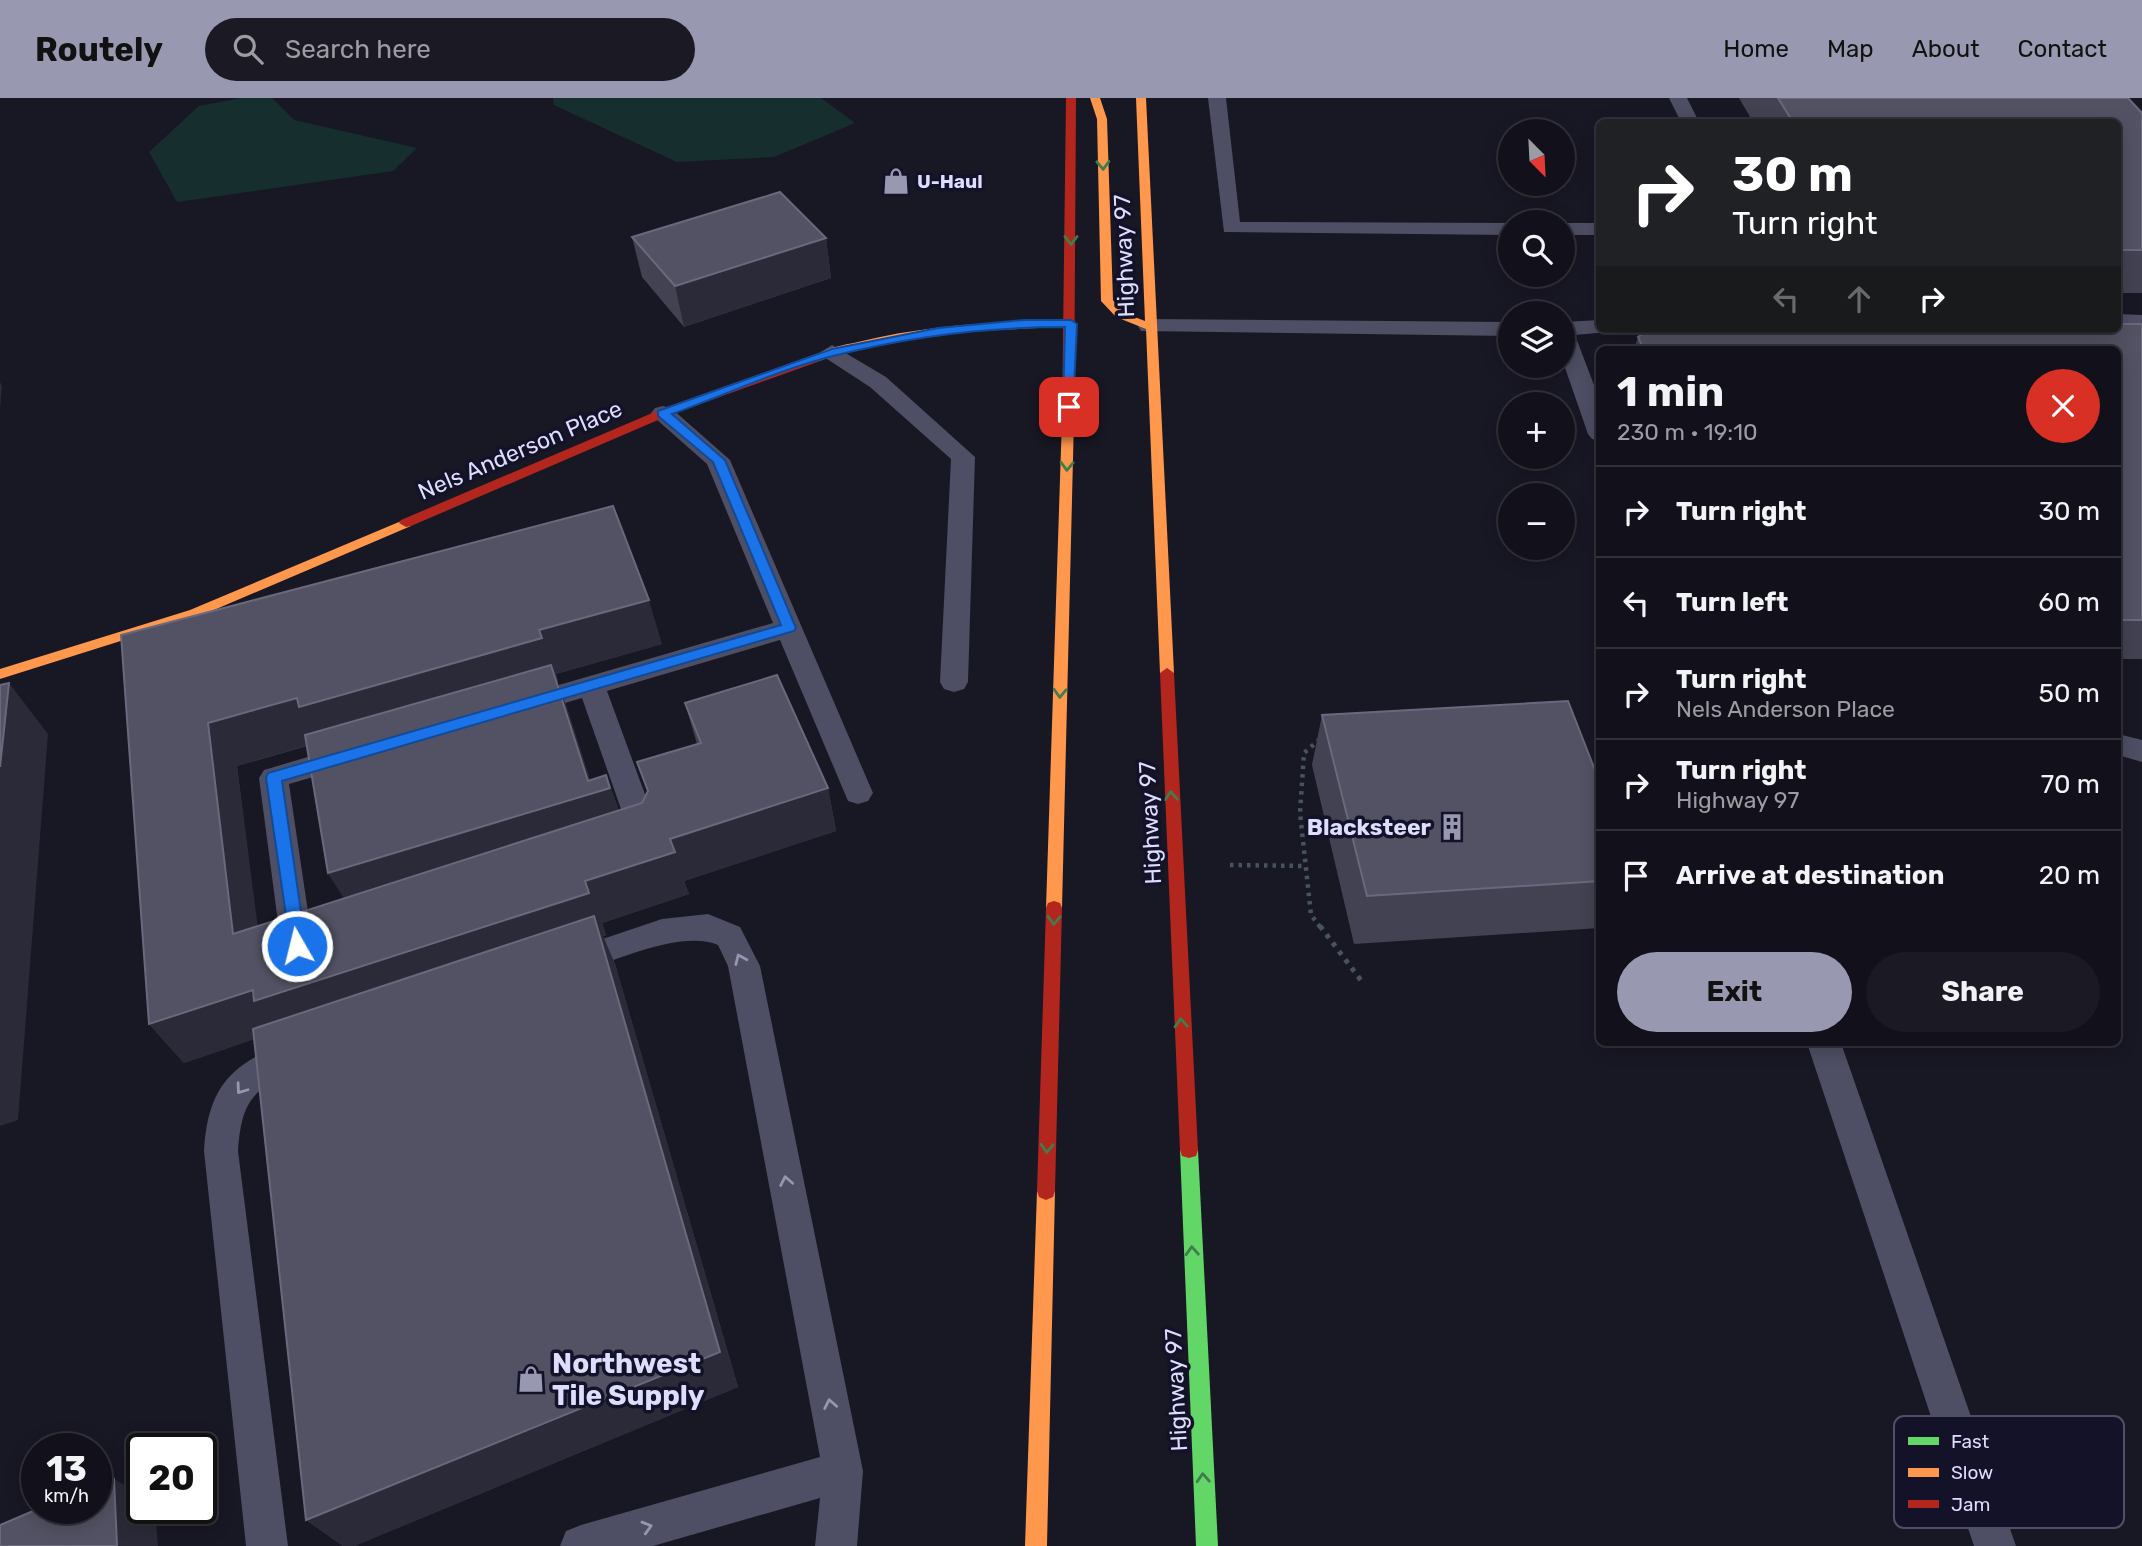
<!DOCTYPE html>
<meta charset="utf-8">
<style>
:root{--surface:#12111b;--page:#1b1a24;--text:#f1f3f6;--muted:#9c9da3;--line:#31313a;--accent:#9898b1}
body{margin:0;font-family:Rubik,sans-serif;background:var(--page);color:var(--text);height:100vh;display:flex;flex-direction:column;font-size:26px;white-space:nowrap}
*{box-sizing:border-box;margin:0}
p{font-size:23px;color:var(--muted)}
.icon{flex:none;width:38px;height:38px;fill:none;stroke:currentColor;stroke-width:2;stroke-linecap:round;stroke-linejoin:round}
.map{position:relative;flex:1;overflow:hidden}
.drawer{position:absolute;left:1596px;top:248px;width:525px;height:700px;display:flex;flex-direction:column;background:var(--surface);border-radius:10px;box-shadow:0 4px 18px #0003,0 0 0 2px var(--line)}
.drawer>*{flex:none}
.hud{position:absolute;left:1596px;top:21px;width:525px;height:214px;border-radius:10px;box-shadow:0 4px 18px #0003,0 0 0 2px var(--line);background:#202124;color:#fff;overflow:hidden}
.needle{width:46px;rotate:156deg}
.controls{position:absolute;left:1498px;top:21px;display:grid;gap:14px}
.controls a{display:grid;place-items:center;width:77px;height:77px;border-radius:50%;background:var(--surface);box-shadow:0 4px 18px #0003,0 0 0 2px var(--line);font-size:35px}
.speed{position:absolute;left:21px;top:1335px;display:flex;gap:14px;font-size:35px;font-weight:700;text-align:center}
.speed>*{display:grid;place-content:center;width:91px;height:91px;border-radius:50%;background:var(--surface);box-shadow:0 4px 18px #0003,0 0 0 2px var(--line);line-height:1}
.speed small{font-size:18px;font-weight:400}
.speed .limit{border:4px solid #111;border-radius:10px;background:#fff;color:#111}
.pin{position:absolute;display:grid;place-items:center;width:60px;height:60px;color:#fff;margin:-30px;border-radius:14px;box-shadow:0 4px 10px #0006}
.me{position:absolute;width:77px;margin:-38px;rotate:352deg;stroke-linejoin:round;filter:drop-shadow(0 0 5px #0008)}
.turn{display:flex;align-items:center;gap:24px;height:147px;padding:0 21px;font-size:32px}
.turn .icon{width:91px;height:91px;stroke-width:2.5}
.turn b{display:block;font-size:49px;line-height:60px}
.lanes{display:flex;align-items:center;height:66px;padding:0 21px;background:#0003;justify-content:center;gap:35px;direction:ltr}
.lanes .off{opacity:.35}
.round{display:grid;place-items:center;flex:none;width:74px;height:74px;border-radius:37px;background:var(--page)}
.summary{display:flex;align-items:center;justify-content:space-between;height:119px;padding:0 21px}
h1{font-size:42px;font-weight:700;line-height:52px}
.cta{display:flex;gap:14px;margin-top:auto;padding:14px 21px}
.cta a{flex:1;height:80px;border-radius:42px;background:var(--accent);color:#111;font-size:28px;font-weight:700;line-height:80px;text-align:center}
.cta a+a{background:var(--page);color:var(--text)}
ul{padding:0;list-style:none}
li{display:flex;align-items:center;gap:21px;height:91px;padding:0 21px;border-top:2px solid var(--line)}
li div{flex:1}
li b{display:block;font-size:26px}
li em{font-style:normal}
header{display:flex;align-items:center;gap:42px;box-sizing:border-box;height:98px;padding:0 35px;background:var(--accent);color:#111}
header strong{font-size:33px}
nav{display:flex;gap:38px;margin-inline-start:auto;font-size:24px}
.search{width:490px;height:63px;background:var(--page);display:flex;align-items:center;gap:18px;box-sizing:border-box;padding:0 24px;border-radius:38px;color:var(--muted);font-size:26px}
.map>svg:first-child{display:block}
</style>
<header>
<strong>Routely</strong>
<div class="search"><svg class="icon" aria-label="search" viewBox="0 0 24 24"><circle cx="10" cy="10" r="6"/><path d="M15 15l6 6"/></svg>Search here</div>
<nav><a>Home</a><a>Map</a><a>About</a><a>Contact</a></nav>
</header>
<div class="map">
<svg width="2142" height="1448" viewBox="0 0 2142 1448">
<rect width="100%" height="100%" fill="#181724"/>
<path fill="#162f2e" d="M241,0h31l22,22 123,28 -24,23 -216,31 -28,-50 50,-46z
M553,0h268l34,25 -81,34 -97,5 -123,-57z"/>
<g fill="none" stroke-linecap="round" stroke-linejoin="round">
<path stroke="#47535f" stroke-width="4.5" stroke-dasharray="3.5 5" stroke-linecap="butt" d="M1320,641l-16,14 -4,60 11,102 10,13
M1230,767l76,1"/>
<path stroke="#47535f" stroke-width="5" stroke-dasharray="4.5 6" stroke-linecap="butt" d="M1320,828l43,57"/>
<path fill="#4e4e64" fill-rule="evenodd" d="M1208,0h18l14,124 270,1v12l-286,-3z
M1669,0h18l12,24h-18z
M1563,125h37v12h-37z
M2118,216l24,1v14l-24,-2z
M1149,221l361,3v14l-369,-5 -3,-5z
M1600,222v9h10l-2,3 -33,3 25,66v40l-8,-2 -4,-5 -25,-72v-40z
M832,247l54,32 89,80 -7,225 -4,7 -10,3 -10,-3 -4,-7 11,-223 -81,-72 -46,-30 -3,-5z
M663,308l8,2 59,52 143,333 -5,8 -10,3 -10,-3 -68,-161 -173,51 53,144 -4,8 -20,7 -11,-4 -4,-8 7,-9 -46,-131 -58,17 -10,-3 -4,-7 4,-7 259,-75 -66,-159 -52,-46 -4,-5 4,-5z
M2118,636l24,6v22l-24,-7z
M348,647l10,3 4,8 -4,8 -69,20 22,148 5,2 5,9 -5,9 -19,6 -11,-4 -5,-9 -22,-167 5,-8z
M708,816l32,13 20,39 103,505 -6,75h-42l5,-48 -167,48h-93l6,-15 15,-6 239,-68 -92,-491 -10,-21c-38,-16 -108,18 -146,30l-11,-4 -5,-9 5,-9 101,-34z
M293,942l12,5 5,10c-6,13 -14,13 -26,19 -37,20 -43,37 -46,77l50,395h-42l-42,-395c4,-66 28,-88 89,-111z
M1807,945h34l175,503h-42z"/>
<path fill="#63d668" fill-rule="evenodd" d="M1189,1044l7,2 2,6 20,396h-22l-16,-396 2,-6z"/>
<path fill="#ff974d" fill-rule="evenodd" d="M1090,0h10l7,21 6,181 11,13 21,8 -9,-223h10l28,575 -7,5 -7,-5 -14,-344 -30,-12 -15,-16 -4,-182z
M1071,223l4,1v4l-99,5 -66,7 -59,12 -32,11 -6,-4c11,-9 31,-12 45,-15 70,-17 141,-21 213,-21z
M1068,316l6,4 -12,490 -2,5h-12l-2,-5 16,-490z
M406,421l5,1v6l-211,90 -200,63v-10l190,-59z
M1046,1084l7,3 2,6 -8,355h-22l12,-355 2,-6z"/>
<path fill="#b3261e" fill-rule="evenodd" d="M1066,0h10l-2,320 -6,4 -6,-4z
M819,255l4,1v6l-151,54 -261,112 -5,1 -7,-4 2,-3 263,-112z
M1167,570l7,5 24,477 -2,6 -7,2 -7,-2 -2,-6 -20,-477z
M1054,803l6,2 2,5 -7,283 -2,6 -7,3 -7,-3 -2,-6 9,-283 2,-5z"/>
</g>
<path fill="#434252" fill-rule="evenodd" d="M1739,0h389l14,15v180h-24v-171h-365z
M632,139l194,1 5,40 -147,49 -42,-50z
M2142,226v335h-24v-309h-484l4,-13z
M121,537l541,9 -106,30 2,8 -1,1 9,22 24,75 16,-5 13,36 23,-8 6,-10 -11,-31 60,-18 -12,-41 143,85 8,43 -152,50 5,13 -87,29 4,12 -3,1 12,28 123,423 -384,159h-11l-37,-26 -52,-481 -70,24 -35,-39zM307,648l21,127 16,25 -87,28 -20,-160z
M1322,617l278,68v145l-246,16 -42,-179z"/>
<path fill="#2b2a38" d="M826,140l5,40 -147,49 -9,-41z
M0,284l2,4 -2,22z
M649,502l13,44 -106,30 2,8 -1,1 9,22 28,87 12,-17 19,52 -272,85 -25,-39 -9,-131 -82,24 27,209 -31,-41 -25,-211z
M9,585l39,51 -30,386 -18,6v-359z
M828,690l8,43 -152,50 5,13 -87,29 4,12 -3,1 12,28 123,423 -384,159h-11l-37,-26 -28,-489 -94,32 -35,-39 436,-143 85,-42z
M114,1381l28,16v13h13l3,38h-41z"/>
<path fill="#535264" stroke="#69687c" stroke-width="2" d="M1778,0h350l14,15v137h-24v-128h-325z
M780,94l46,46 -151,48 -43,-49z
M2118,226h24v296h-24v-270h-474l-6,-13 13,-8h467z
M613,408l36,94 -110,30 3,8 -243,69 -2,-9 -89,25 25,211 409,-131 6,-12 -11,-29 64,-19 -16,-40 92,-28 51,113 -158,51 5,13 -90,29 4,12 -335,108 -1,-11 -104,34 -28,-389z
M551,567l37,116 18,-6 4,13 -282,85 -23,-138z
M9,585l-9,84v-82z
M1568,603l32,82v98l-233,15 -45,-181z
M594,818l126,436 -414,168 -53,-491z
M114,1381l3,67h-117v-21l40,-17h56v-22z"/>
<defs><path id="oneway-chevron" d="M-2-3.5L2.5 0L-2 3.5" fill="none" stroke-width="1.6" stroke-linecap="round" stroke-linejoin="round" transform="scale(1.75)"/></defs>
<g stroke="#3f7e4c">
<use href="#oneway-chevron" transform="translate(1103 67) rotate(88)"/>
<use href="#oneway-chevron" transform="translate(1071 142) rotate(90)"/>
<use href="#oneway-chevron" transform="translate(1067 368) rotate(92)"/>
<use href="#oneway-chevron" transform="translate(1060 595) rotate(92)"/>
<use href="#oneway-chevron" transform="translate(1171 698) rotate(-93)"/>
<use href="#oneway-chevron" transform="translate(1054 822) rotate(92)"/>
<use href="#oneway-chevron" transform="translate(1181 925) rotate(-93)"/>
<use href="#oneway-chevron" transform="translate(1047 1050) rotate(92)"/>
<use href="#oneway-chevron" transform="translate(1192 1153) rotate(-93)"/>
<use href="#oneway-chevron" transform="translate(1203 1380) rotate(-93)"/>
</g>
<g stroke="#9696b0">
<use href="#oneway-chevron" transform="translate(740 861) rotate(-114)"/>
<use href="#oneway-chevron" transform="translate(241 991) rotate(126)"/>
<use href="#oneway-chevron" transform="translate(786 1083) rotate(-101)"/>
<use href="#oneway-chevron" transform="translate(830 1306) rotate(-101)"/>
<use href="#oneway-chevron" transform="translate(647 1429) rotate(-16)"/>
</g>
<path fill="#1a73e8" stroke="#114b97" stroke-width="2" d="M1024,222h47l6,4 -4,85 -10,-2 2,-80c-77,0 -153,9 -228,28 -54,13 -112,40 -165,59l53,46 71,168 -2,3 -512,150 24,165 -9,7 -6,-3 -25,-172 2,-5 513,-148 -68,-163 -55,-46v-5l174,-62 106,-21z"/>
<defs>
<symbol id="shop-bare" viewBox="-9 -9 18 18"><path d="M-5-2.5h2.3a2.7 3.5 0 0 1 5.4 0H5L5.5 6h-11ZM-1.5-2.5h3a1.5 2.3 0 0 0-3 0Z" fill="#9898b1" stroke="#141229" stroke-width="2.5" paint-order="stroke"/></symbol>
<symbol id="building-bare" viewBox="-9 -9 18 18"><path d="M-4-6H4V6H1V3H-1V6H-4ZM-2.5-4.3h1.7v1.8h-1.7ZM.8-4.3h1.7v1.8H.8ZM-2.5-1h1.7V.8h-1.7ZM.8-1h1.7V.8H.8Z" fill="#9898b1" stroke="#141229" stroke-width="2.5" paint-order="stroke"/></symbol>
</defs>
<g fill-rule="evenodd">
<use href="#shop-bare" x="877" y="64" width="38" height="38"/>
<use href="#building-bare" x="1433" y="710" width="38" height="38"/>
<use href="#shop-bare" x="512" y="1262" width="38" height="38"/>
</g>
<g text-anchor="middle" stroke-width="7" stroke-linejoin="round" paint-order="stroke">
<g font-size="19" font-weight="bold" fill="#ddddfd" stroke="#141229" text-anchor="start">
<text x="917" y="90">U-Haul</text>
</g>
<g font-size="23" fill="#ddddfd" stroke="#141229">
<text transform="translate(1124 158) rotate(-92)" y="8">Highway 97</text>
<text transform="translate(520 352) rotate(-23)" y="8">Nels Anderson Place</text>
<text transform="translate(1150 725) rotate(-93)" y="8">Highway 97</text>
<text transform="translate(1176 1292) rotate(-93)" y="8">Highway 97</text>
</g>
<g font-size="23" font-weight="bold" fill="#ddddfd" stroke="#141229" text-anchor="end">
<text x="1431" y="737">Blacksteer</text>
</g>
<g font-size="28" font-weight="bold" fill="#ddddfd" stroke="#141229" text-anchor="start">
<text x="552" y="1275">Northwest<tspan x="552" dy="32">Tile Supply</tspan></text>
</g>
</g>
<rect x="1894" y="1318" width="230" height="112" rx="10" fill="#141229" stroke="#504f69" stroke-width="2"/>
<rect x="1908" y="1339" width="31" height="8" fill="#63d668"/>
<rect x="1908" y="1370" width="31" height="9" fill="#ff974d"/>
<rect x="1908" y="1402" width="31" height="8" fill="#b3261e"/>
<g font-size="19" fill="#ddddfd">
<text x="1951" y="1350">Fast</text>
<text x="1951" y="1381">Slow</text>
<text x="1951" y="1413">Jam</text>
</g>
</svg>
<div class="controls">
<a><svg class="needle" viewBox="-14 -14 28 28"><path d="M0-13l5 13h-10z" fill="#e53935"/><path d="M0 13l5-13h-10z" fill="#9c9da3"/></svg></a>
<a><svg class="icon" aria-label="search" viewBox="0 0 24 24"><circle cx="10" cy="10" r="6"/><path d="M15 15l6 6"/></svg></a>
<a><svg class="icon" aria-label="layers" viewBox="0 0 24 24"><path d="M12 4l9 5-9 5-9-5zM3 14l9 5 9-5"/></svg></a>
<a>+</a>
<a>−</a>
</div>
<div class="speed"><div>13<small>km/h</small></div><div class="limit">20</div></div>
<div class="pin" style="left:1069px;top:309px;background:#d93025"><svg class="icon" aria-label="arrive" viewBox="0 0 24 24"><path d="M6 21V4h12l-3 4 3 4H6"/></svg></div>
<svg class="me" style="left:297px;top:848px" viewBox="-20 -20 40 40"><circle r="17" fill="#1a73e8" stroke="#fff" stroke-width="3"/><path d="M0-11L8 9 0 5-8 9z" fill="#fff"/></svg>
<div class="hud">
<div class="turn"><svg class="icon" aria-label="right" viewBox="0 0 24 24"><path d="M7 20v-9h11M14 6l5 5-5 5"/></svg><div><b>30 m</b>Turn right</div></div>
<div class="lanes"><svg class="icon off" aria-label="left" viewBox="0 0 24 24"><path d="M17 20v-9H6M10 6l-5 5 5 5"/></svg><svg class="icon off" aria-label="ahead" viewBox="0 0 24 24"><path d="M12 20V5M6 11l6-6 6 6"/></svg><svg class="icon" aria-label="right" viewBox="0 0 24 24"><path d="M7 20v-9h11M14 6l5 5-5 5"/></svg></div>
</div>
<section class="drawer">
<div class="summary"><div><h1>1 min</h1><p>230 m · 19:10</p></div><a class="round" style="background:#d93025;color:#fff"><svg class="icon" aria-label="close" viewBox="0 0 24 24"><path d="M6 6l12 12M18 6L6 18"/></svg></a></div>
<ul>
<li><svg class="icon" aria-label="right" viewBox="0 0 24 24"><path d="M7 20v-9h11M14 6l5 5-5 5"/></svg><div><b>Turn right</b></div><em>30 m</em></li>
<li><svg class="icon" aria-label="left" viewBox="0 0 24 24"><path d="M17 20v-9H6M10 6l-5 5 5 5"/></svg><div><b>Turn left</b></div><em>60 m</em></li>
<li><svg class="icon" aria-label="right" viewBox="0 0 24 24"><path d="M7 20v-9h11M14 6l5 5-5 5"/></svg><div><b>Turn right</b><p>Nels Anderson Place</p></div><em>50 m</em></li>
<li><svg class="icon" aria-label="right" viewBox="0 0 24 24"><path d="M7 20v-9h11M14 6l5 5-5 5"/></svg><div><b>Turn right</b><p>Highway 97</p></div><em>70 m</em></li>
<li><svg class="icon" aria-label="arrive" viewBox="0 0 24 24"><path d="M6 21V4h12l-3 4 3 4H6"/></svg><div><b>Arrive at destination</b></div><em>20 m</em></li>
</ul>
<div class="cta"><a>Exit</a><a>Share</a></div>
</section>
</div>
